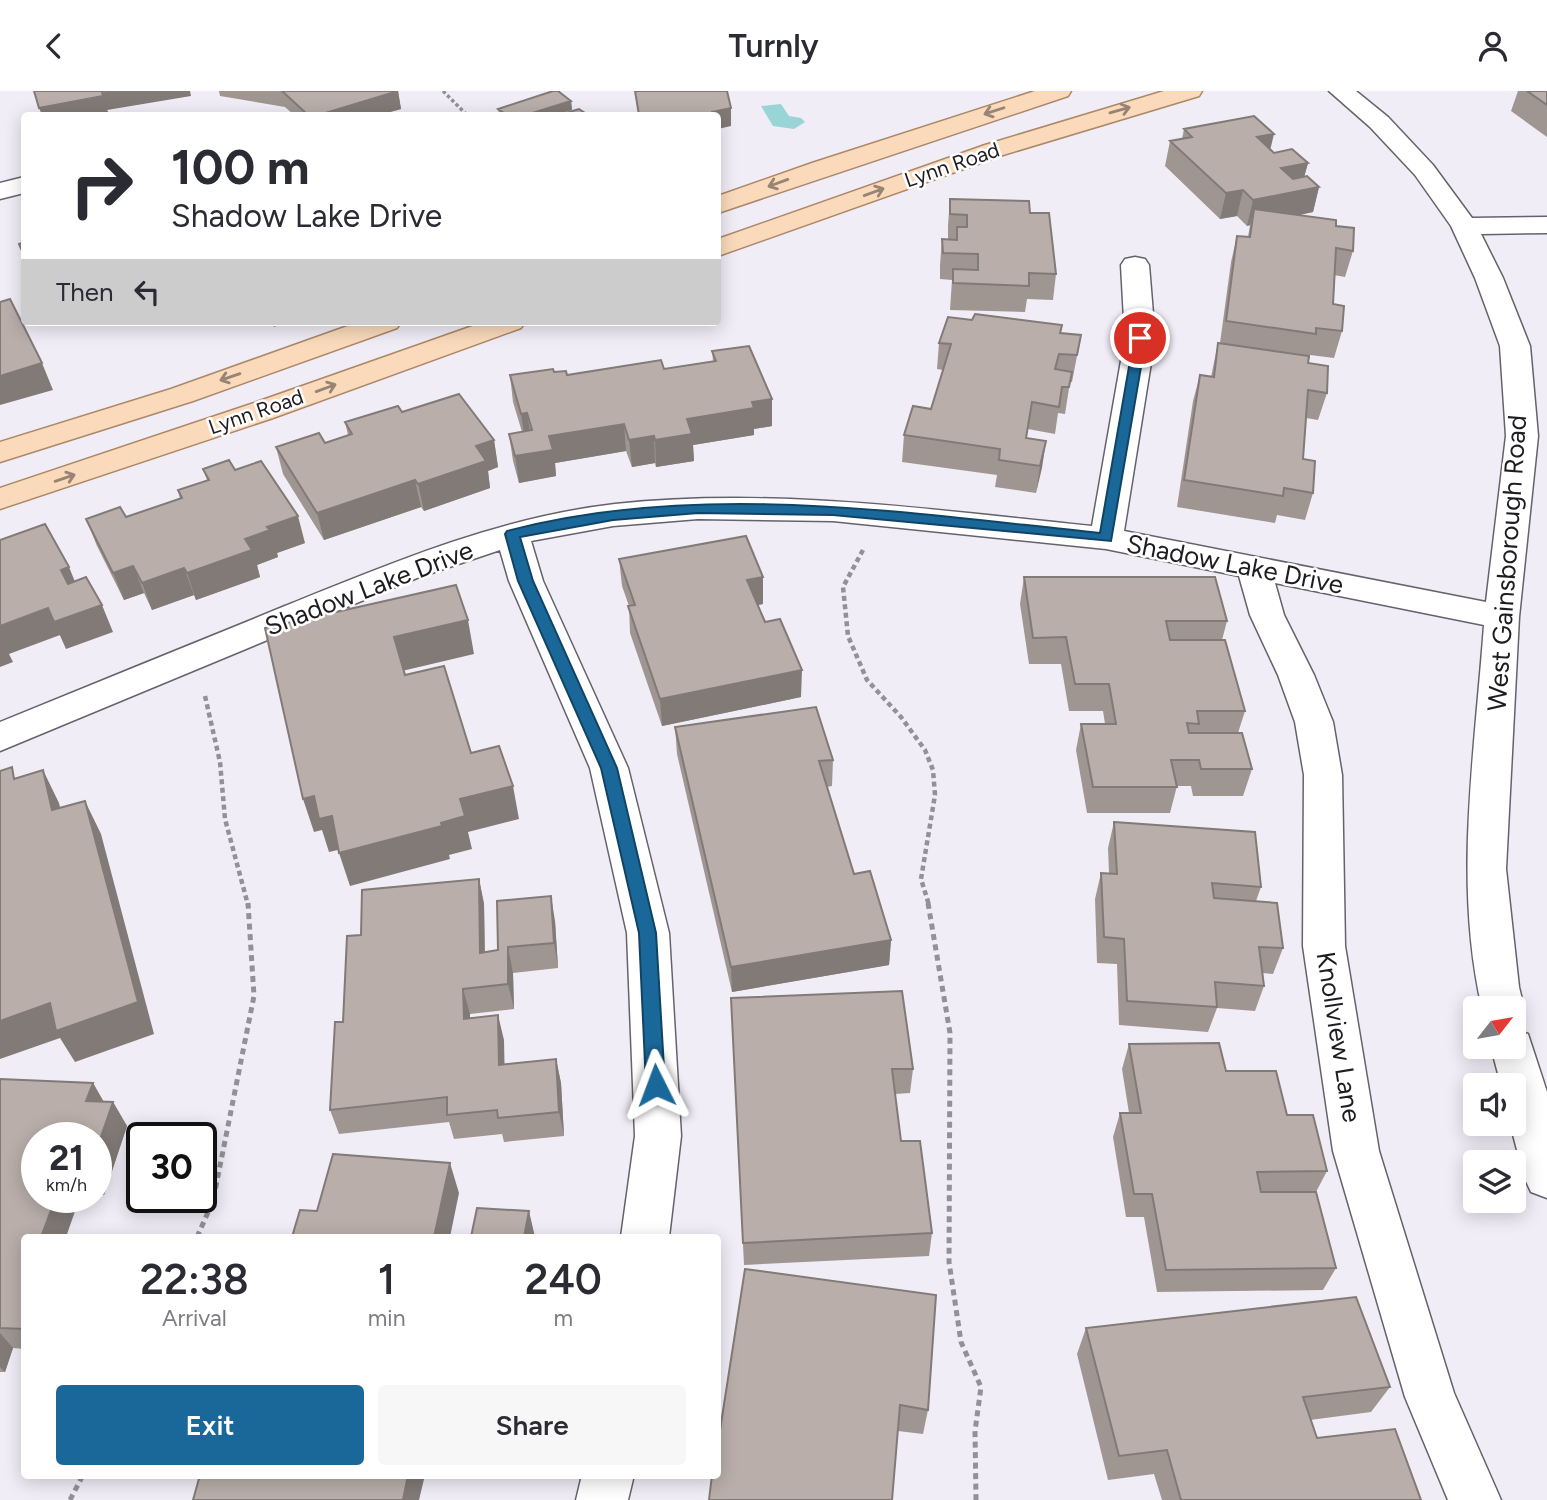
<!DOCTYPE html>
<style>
:root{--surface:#fff;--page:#f7f7f7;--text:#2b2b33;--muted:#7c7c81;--accent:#1a689a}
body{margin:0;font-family:Figtree,sans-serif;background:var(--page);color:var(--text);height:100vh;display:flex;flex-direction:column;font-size:26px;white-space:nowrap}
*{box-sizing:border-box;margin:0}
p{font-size:23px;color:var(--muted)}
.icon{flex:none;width:38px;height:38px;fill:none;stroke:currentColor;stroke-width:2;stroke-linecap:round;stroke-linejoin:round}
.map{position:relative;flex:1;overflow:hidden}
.side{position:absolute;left:21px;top:1143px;width:700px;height:245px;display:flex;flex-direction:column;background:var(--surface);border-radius:7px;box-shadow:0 4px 18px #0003}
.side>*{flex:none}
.banner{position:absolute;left:21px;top:21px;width:700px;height:214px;border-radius:7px;box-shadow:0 4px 18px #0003;background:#fff;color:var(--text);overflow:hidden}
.needle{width:46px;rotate:59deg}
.buttons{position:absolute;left:1463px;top:905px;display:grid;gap:14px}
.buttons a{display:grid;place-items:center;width:63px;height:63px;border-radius:7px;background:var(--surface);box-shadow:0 4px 18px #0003;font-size:35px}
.speed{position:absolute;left:21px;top:1031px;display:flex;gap:14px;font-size:35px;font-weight:700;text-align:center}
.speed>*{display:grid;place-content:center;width:91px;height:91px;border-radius:50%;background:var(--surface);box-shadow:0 4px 18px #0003;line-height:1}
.speed small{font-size:18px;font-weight:400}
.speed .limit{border:4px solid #111;border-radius:10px;background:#fff;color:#111}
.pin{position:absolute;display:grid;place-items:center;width:60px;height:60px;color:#fff;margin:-30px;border:4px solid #fff;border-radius:50%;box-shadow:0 2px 7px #0007}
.me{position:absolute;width:77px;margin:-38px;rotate:357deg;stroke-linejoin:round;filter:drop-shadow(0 0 5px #0008)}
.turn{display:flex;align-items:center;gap:24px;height:147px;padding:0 35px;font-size:32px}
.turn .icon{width:91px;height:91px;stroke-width:2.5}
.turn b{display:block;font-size:49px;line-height:60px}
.then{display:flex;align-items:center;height:66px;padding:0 35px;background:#0003;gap:14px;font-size:26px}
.eta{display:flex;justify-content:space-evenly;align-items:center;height:119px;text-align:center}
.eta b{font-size:42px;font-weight:600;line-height:49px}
.primary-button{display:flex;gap:14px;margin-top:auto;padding:14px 35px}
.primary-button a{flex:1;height:80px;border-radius:7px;background:var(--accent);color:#fff;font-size:28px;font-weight:600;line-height:80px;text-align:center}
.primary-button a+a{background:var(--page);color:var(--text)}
header{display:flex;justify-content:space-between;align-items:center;height:91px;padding:0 35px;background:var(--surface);font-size:32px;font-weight:600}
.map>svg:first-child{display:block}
</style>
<header><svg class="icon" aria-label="back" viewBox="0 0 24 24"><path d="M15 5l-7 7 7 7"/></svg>Turnly<svg class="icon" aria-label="person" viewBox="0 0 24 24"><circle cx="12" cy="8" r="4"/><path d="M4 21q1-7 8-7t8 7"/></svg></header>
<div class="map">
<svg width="1547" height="1409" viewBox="0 0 1547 1409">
<rect width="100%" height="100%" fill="#f1edf7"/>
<path fill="#99d4d7" d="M781,13l8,12 12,2 4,4 -11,7 -21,-3 -12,-20z"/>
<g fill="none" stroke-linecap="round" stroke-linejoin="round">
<defs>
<path id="minor" d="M1329,0h27l32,26 45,48 39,53 75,-1v16l-66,1 22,44 27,68 8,90 -19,181 -13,252 13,118 5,21 -6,13 -4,1v-14h-32c-29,-125 -7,-257 2,-383l-209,-42 9,32 30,60 19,47 9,53 3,171 34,205 75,242 47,107h-53l-43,-103 -72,-246 -30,-205 1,-171 -9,-53 -17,-47 -28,-60 -11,-39 -133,-27 -273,-28 -135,-2 -85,7 -82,15 12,40 85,187 41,165 12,203 -12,101h-48l14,-101 -8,-203 -37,-165 -81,-187 -9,-31 -83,28 -417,173v-29c95,-39 190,-77 285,-116 106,-43 215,-89 330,-102 159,-17 319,6 477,22l33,-188 -4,-73 4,-6 10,-2 10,2 4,6 6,73 -31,193 362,71 20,-166 -6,-90 -25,-68 -24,-52 -36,-51 -45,-48z
M24,86v16l-24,6v-16z
M1514,938l14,5 19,58v106l-16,-6 -7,-15 -14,-54h4v-38h-13l-10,-38h23z
M582,1384h52l-6,25h-52z"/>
<path id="major" d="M1035,0h36l-3,5 -350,117v-17l94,-33z
M1164,0h38l-3,5 -196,59 -285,101v-17l267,-94z
M359,231h42l-4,6 -204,73 -193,61v-20l171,-53z
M484,231h41l-4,6 -248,90 -273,91v-21l251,-84z"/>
</defs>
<use href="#minor" stroke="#66626b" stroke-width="3"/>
<use href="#major" stroke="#ab8867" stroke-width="3"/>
<path stroke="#939097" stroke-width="3.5" stroke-dasharray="3.5 2.5" stroke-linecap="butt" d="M443,0l24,24"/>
<path stroke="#939097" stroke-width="4.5" stroke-dasharray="5 3.5" stroke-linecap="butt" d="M863,459l-20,37 5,49 19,44 34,37 24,33 8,20 2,25 -14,84 8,26
M205,605l15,66 5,57 23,86"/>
<path stroke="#939097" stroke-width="5" stroke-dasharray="6 4.5" stroke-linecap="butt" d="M928,812l22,130 -1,229 12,80 20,45 -6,44 1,69
M197,1146l16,-36 41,-205 -6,-93
M70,1409l13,-25"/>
<use href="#minor" fill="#fff" fill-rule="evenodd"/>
<use href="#major" fill="#fadabb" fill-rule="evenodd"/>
</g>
<path fill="#9f9691" d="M219,0h179l3,18 -22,6h-85l-9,-8 -65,-11z
M1518,0h29v46l-36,-26z
M571,10l1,9 -18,5h-55l-1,-6z
M1184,38l86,20 4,4 34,10 -4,13 15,11 -6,25 -14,3 37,11 17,25 -8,26 -11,-2 -1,29 9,27 -8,27 -24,-3 -1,5 -1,3 19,30 -9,27 -12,-2 -3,41 10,34 -8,27 -28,-5 -2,8 -98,-16 16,-106 7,-26 11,2 7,-34h2l11,-81 6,-26 11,1 2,-12 -3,1 -10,-10 -17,3 -55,-53 5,-25 12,-2z
M950,108l80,14 26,61 -3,26 -26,-1 -2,13 -75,-2 2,-30 -12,-1v-14l2,-26h6v-14z
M972,229l90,5 -1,8 20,2 -9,47h-2l-5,32 -7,-1 -3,21 -27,-5 -2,10 20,2 -10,52 -41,-6 2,-12 -95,-13 2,-27 27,-26 12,-39 -6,-1 2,-26z
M712,260l60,48v27l-18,3v6l-61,10 1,16 -38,6 -1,-4 -23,4 -6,-16 -71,12 1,13 -37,7 -6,-22 -4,-27 13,-2 -9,-30 -3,-27 44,-3 13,3 97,-6 49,-8z
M402,321l92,28 4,27 -10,4 2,17 -66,23 -3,-4 -97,33 -41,-66 -7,-27 49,-4 23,-8 -3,-13z
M203,378l32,1 70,73 -28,10 1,4 -21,8 3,12 -64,23 -2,-5 -42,15 -8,-17 -20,7 -27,-54 -11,-27 40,-2 54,-18 -2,-9 29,-10z
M619,468l144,18v27l-5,1 43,92 -139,29 -32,-93 -1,-27 -7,-20z
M1024,486l203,44 -5,19 23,71 -7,22 14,36 -9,27h-50l-2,-10h-14l-7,27h-83l-11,-63 5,-26h24l-2,-13h-34l-8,-47h-32l-9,-60z
M675,636l158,33 -1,26 -5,1 27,87 37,66 -2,25 -157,27 -55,-238z
M1114,731l147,65 -5,14 27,47 -10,26 -10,-1 1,13 -9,25 -38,-3 -9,24 -89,-7 -2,-61 -20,-1 -2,-64 6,-26h8l-1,-25z
M479,788l5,25 1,48 13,-2 57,-29 3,47 -45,5 1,36 -44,5v4l34,22v24l52,-5 5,24 3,53 -60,6 -2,-8 -48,5 -5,-17 -110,12 -9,-24 31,-175z
M731,907l182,71 -3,24 -15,1 6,47 31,92 -3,23 -185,9z
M1129,953l97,27 61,44 40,56 -11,21 20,76 -13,22 -166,2 -13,-75h-18l-13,-80 7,-24h9l-7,-44z
M0,988l93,4 11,19h9l14,24 -23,69h-8v-58h-59l-13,100v112l-11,-1 -8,24h-5z
M745,1178l183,141 -5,24 -25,-3z
M1086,1237l304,59 -19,25 -61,8 7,18 104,62h-259l-8,-26 -46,6 -31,-126z"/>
<path fill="#827a76" d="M110,0h80l1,5 -84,14 2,3 -11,2h-56l-3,-7z
M398,0l3,18 -22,6h-60z
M571,10l1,9 -18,5h-28z
M731,17v18l-13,3v-14h-6v-3z
M1274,43l-6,25 -11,-22z
M1308,72l-7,26 -20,-21z
M1319,96l-6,25 -61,13 2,-16 -4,16 -3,1 6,-26z
M1243,99l-6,26 -17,3 6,-26z
M273,231h12l-11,5z
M42,272l11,27 -53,15v-29z
M772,308v27l-18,3v6l-61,10 1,16 -38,6 -1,-27 32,-21 65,-17z
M527,322l4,26 -6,1 -4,-26z
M624,333l2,27 -71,12 1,13 -37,7 -4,-27 34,-20z
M654,345l1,27 -23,4 -3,-27z
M494,349l4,27 -10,4 2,17 -66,23 -6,-27 58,-38z
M1046,350l-4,27 -6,25 4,-27z
M415,389l6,27 -97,33 -7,-27z
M298,425l7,27 -28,10 1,4 -21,8 3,12 -64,23 -9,-27 80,-46z
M133,475l11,27 -20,7 -11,-27z
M69,476l11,27 -8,3 -11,-27z
M184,477l10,27 -42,15 -10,-27z
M763,486v27l-16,3v-27z
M102,514l11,27 -47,17 -12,-27z
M48,517l12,27 -51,19 4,8 -13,5v-41z
M468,529l6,34 -72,17 -8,-34z
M802,579l-1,27 -139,29 -2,-27z
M43,679l16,33 10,40 -17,-33z
M513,695l6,33 -51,13 4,17 -23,6 1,4 -100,27 -11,-33 102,-30 19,-24z
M314,705l18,20 10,33 -13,3 -7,-22 -8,2 -11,-33z
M85,710l16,33 53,200 -79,28 -15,-24 -60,21v-38z
M479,788l5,25 1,74 -5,-25z
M551,805l4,25 3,47 -4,-25z
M891,849l-2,25 -157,27 -1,-25z
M508,856l5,26 1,36 -6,-25z
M463,898l7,25v30l-6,-25z
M498,924l6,25 1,49 -6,-24z
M556,968l5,24 3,53 -5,-24z
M93,992l14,25 -21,-7z
M113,1011l14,24 -23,69 -8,-12v-32z
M450,1072l9,30 -9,44h-16z
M56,1106h24l-14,40h-25z
M529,1120l6,26h-11z
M0,1242l13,15 -8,24 -5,-5z
M408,1384h17l-6,25h-16z"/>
<path fill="#b9aea9" stroke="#827a76" stroke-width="2" d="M34,0h76l-8,1 1,4 -64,12z
M282,0h116l-79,24h-11z
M553,0h5l13,10 -45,14h-19l-9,-6z
M635,0h92l4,17 -19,4v3h-73z
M1527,0h20v14z
M579,18l9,6h-29z
M1254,25l20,18 -17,3 17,16 18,-4 16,14 -27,5 12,11 14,-3 12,11 -66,13 -10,-10 -17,3 -56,-52 22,-4 -8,-8z
M950,108l79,2 1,12h19l7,61 -27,-1v13l-76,-3v-14l25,1v-16l-35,-1 -1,-14 15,1v-13h10v-12l-17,-1z
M1254,118l82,11v6l18,2 -1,23 -17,-3 -3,56 11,2 -2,25 -26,-3v6l-90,-13 11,-85 13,1z
M24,151v13l-5,-11z
M10,208l32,64 -42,13v-74z
M975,223l87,11 -2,8 21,2 -4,20 -18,-1 -4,15 17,3 -3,15h-7l-3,20 -27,-5 -6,36 20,3 -6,25 -41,-6 1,-11 -96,-14 9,-29 18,3 20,-65 -12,-1 9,-26 24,3z
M1218,252l91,13 -1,7 20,3 -1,27 -19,-3 -5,69 12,2 -2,32 -29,-5 -1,8 -99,-16 16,-105 14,2z
M749,255l23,53 -20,3 2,6 -67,11 5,15 -37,6 -1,-4 -25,4 -5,-16 -75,12 4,14 -38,6 -6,-22 23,-4 -5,-17 -6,1 -11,-39 43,-6 1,3 12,-1 1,4 94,-15 3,9 52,-8 -4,-10z
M459,303l35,46 -18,6 10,15 -68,23 -3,-4 -98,33 -41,-66 43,-14 6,10 27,-9 -7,-12 53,-16 4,6z
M229,369l6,10 26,-9 37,55 -31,11 3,3 -25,9 7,11 -65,23 -3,-5 -42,15 -9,-17 -20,7 -27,-54 34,-12 6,10 56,-19 -4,-8 31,-10 -6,-11z
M45,433l24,43 -8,3 7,14 18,-7 16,28 -48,17 -6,-14 -48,18v-86z
M746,445l17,41 -16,3 18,42 15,-3 22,51 -142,29 -32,-93 7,-1 -16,-46z
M1024,486h191l12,44h-61l4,19h55l20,71h-48l2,13 -12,-1 2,10h53l10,36h-51l-2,-9h-28l6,27h-84l-12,-63h35l-7,-40h-34l-9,-47 -33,1z
M456,494l12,35 -74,17 11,38 39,-9 27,87 28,-7 14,40 -53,13 5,17 -24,7 1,3 -103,27 -7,-37 -13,3 -5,-23 -11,3 -38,-171z
M816,616l17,53 -14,1 35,113 16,-3 21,69 -160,27 -56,-240z
M12,676l2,12 29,-9 9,40 33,-9 53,201 -82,29 -6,-28 -50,18v-250z
M1114,731l141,10 6,55 -49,-4 2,15 63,5 6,45 -24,-1 5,39 -49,-4 2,25 -90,-6 -3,-62 -20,-2 -3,-64 16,1z
M479,788l1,74 18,-3 -1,-49 54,-5 3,47 -46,4v37l-45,5 1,30 34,-4 1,50 57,-6 3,53 -61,6 -1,-8 -50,5v-18l-117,13 5,-88h8l4,-86 14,-1 1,-45z
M902,900l11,78h-21l9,72h19l12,92 -189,10 -12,-245z
M1219,952l7,28h50l11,44h26l14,56 -70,1 4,20h55l20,76 -170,2 -14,-76h-18l-14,-81h21l-12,-69z
M0,988l93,4 -7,18 27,1 -17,49v-14h-59v60h19l-15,40h-17v92l-24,-1z
M333,1063l117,9 -16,74h-142l8,-27 17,1z
M477,1117l52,3 -5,26h-53z
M745,1178l191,26 -8,115 -28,-5 -8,95h-183l3,-25h6v-32z
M1356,1206l34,90 -87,10 14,41 78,-9 26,71h-240l-14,-50 -48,6 -33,-128z
M200,1384h208l-5,25h-210z"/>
<defs><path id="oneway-shaft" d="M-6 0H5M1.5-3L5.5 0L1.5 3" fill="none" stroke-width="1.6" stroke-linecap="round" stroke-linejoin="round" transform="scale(1.75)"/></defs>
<g stroke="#978475">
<use href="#oneway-shaft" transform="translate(1120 19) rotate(-16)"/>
<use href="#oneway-shaft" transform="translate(994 20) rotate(162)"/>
<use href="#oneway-shaft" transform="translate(778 92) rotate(160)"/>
<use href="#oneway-shaft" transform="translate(874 101) rotate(-20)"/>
<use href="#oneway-shaft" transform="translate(230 286) rotate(161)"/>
<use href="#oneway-shaft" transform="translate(326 297) rotate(-20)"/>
<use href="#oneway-shaft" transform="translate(65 387) rotate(-19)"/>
</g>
<path fill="#1a689a" stroke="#114464" stroke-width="2" d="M1140,243l6,4 -35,203 -278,-26 -135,-2 -85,7 -93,17 13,44 84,187 39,165 9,152 -3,6 -6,2 -7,-2 -3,-6 -7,-152 -38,-165 -83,-187 -13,-47 2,-3c194,-51 397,-18 593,2l34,-195z"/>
<g text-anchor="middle" stroke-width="5" stroke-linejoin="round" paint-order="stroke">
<g font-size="21" fill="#1e1c20" stroke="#fff">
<text transform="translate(952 74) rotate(-19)" y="7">Lynn Road</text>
<text transform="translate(256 321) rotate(-19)" y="7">Lynn Road</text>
</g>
<g font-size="26" fill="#1e1c20" stroke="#fff">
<text transform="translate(1507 472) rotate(-86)" y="9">West Gainsborough Road</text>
<text transform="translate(1235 473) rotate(11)" y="9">Shadow Lake Drive</text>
<text transform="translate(369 497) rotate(-21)" y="9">Shadow Lake Drive</text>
<text transform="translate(1339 946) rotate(81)" y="9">Knollview Lane</text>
</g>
</g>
</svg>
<div class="buttons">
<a><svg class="needle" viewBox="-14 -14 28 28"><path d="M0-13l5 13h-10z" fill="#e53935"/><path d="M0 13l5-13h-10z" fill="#7c7c81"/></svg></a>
<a><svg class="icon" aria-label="sound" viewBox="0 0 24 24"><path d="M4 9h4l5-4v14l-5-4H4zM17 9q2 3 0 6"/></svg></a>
<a><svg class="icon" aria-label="layers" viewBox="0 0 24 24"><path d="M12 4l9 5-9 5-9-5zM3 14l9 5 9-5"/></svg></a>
</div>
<div class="speed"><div>21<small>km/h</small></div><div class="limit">30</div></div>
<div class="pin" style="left:1140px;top:247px;background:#d93025"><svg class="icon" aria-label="arrive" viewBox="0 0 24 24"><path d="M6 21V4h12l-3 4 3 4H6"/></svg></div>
<svg class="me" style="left:656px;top:994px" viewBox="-20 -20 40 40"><path d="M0-17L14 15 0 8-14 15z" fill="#1a689a" stroke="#fff" stroke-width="4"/></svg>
<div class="banner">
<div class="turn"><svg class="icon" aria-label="right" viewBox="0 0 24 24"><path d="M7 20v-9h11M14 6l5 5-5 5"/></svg><div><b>100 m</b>Shadow Lake Drive</div></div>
<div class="then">Then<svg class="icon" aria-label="left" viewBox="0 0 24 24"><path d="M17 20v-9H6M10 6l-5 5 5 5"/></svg></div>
</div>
<section class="side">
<div class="eta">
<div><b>22:38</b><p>Arrival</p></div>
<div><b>1</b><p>min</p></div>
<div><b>240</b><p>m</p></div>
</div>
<div class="primary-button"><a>Exit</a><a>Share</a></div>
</section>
</div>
